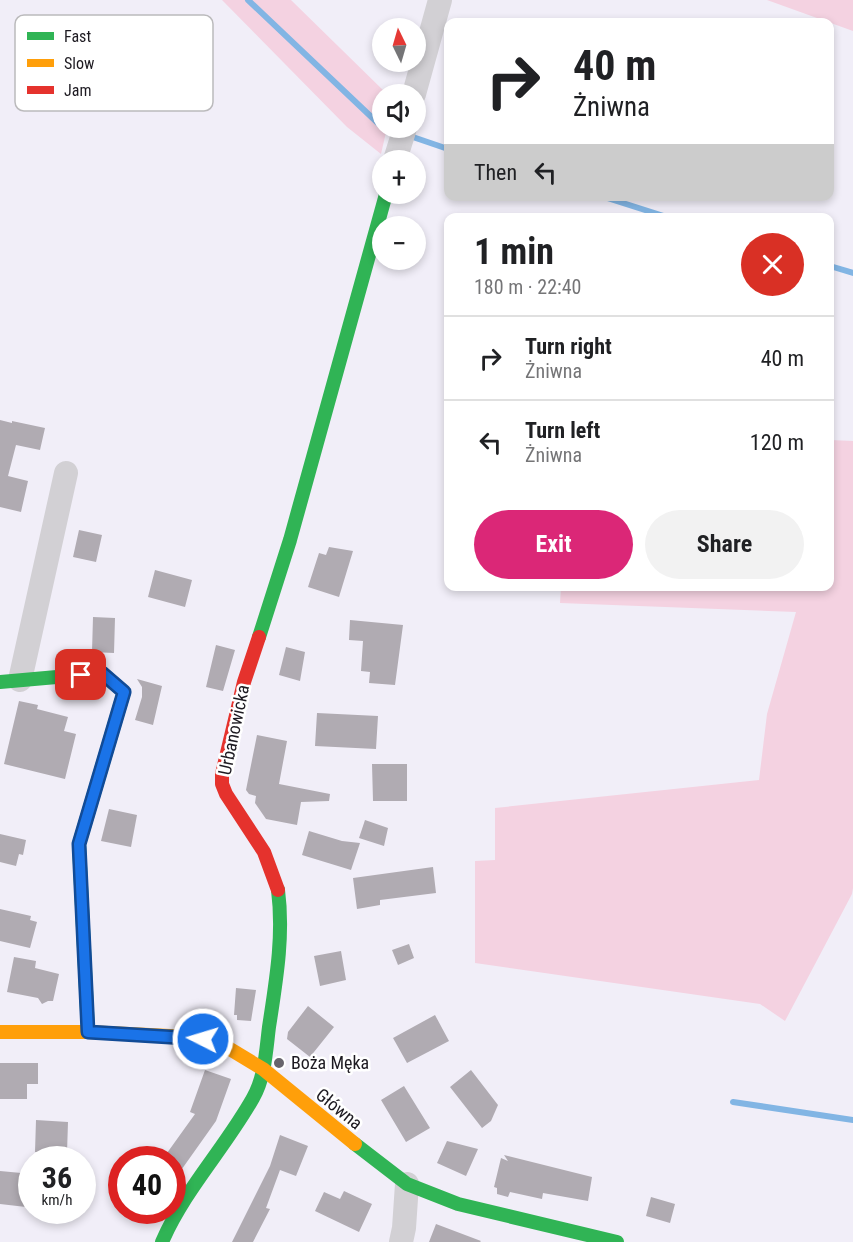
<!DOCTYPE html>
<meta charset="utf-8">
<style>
:root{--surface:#fff;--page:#f2f2f2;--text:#202124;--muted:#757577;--line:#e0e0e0;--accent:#db2777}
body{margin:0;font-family:"Roboto Condensed",sans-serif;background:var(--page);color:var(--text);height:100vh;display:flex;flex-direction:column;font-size:22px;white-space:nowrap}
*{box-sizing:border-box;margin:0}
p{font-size:20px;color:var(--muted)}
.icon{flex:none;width:33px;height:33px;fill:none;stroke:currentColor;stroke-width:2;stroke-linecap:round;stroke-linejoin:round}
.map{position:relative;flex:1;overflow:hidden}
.drawer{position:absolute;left:444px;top:213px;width:390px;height:378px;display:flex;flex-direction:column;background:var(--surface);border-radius:12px;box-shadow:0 3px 9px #0003}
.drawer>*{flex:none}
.hud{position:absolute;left:444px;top:18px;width:390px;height:183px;border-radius:12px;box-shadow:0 3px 9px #0003;background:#fff;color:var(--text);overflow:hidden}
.needle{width:39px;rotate:355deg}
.buttons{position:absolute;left:372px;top:18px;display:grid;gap:12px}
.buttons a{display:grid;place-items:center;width:54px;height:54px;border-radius:50%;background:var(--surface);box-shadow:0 3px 9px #0003;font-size:30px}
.speed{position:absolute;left:18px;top:1146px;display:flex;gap:12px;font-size:30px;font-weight:700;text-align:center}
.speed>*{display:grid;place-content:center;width:78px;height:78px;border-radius:50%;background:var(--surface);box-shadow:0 3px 9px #0003;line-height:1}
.speed small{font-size:15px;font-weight:400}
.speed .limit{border:9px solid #d22;background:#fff;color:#111}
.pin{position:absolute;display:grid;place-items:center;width:51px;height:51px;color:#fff;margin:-26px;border-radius:12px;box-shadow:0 3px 9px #0006}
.me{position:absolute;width:66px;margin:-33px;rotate:275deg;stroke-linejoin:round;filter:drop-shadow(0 0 4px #0008)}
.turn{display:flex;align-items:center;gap:21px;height:126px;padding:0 30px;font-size:27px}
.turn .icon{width:78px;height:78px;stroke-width:2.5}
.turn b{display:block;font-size:42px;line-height:51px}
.then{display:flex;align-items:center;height:57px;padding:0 30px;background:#0003;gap:12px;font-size:22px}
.round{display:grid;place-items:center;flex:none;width:63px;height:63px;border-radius:32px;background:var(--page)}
.overview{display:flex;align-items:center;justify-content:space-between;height:102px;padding:0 30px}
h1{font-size:36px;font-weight:700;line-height:45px}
.primary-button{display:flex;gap:12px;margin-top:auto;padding:12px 30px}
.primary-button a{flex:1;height:69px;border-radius:36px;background:var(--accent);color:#fff;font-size:24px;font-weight:700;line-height:69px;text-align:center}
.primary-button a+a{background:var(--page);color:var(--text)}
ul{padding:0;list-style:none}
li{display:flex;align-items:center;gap:18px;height:84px;padding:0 30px;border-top:2px solid var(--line)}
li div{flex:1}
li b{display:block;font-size:22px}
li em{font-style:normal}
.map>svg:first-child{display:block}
</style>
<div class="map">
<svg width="853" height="1242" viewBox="0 0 853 1242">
<rect width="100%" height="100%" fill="#f1eef8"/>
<path fill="#f4d2e1" d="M222,0h69l96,94h-5v34h5l-6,26 -34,-27z
M767,0h86v31z
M830,440l23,1v447l-1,6 -67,127 -25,-17 -285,-41v-102l20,-1v-52l264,-28 8,-66 29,-102 -236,-9 1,-16 269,-1z"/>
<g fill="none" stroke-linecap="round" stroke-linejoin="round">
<path stroke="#82b5e4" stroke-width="6" d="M248,0l134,127
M407,135l41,14
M601,196l69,22
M830,266l23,7
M733,1102l120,18"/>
</g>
<path fill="#b0abb2" d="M0,420l12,3v-2l33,7 -5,22 -24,-5 -8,31 20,5 -7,31 -21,-5z
M79,530l23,5 -6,27 -23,-5z
M329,547l24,4 -14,46 -31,-10 11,-34 7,2z
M155,570l37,10 -7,27 -37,-10z
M93,617l22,1 -1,35 -22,-1z
M350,620l53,5 -8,60 -26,-2 1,-11 -9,-1 2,-30 -14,-1z
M216,645l19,5 -12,41 -17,-4z
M286,647l19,5 -5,29 -21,-6z
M137,679l25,7 -9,39 -18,-5 7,-23v-10z
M19,701l19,4 -1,4 31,8 -4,14 12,3 -11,45 -61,-15z
M317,713l61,3 -2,33 -61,-3z
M257,735l30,6 -8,43 51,10 -1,7 -28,1 -4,23 -31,-6 -11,-16 1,-7 -7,-2 -3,-4z
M372,764h35v37h-34z
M109,809l28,6 -6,32 -30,-6z
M365,820l23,8 -4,18 -25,-8z
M309,831l33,10 18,2 -9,27 -49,-15z
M0,834l26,6 -3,15 -4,-1 -3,12 -16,-4z
M433,867l3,26 -56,7v5l-23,4 -4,-31z
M0,909l31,7 -1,4 7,2 -7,26 -30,-7z
M409,944l5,14 -16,7 -6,-15z
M341,951l5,29 -26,6 -6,-30z
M14,957l22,4 -1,7 24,6 -6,27h-5l-6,3 -4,-6 -31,-6z
M236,988l20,2 -5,31 -14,-1v-5h-3z
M308,1006l26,21 -24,30 -23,-18 1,-7z
M435,1015l14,26 -42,22 -14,-25z
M0,1063h38v21h-11v15h-27z
M205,1070l26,9 -15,42 -44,62v-23h-10l33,-46 -5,-2z
M471,1070l27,35 -7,16 -9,7 -32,-41z
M404,1086l26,42 -24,14 -25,-42z
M36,1120l32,2 -1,31 -32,-1z
M280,1135l28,11 -12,30 -16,-6 -14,38 4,1 -17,33h-21l38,-76z
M447,1141l31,8 -12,27 -29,-13z
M504,1155l88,22 -4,24 -45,-8 -1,6 -32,-7 -2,5 -11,-3v-6l-3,-1 7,-29 7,3z
M0,1171l32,3v18l-5,4 -1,11 -26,-3z
M344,1191l28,13 -13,28 -44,-21 9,-19 16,7z
M651,1197l24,7 -5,19 -24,-7z
M436,1224l45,17 -1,1h-51z"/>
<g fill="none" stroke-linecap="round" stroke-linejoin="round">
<path stroke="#d2d0d4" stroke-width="24" d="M414,94l26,-94
M395,160l10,-32
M20,680l46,-207
M401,1242l3,-14 3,-44"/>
<path stroke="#30b455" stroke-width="14" d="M259,637l31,-97 96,-346
M0,682l102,-9 22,19 -45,152 9,188
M355,1144l52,40 51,20 159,38
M162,1242c23,-53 63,-94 91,-144 12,-21 13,-47 16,-71 7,-46 15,-91 9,-137"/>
<path stroke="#ff9f0a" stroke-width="14" d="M0,1032h88l103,5 29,6 43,26 92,75"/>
<path stroke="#e5322d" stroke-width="14" d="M259,637l-15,45 -22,92v10l4,10 38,58 14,38"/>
</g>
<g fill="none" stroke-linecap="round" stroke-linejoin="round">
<defs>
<path id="route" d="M81,675l21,-2 22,19 -45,152 9,188 115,7"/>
</defs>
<use href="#route" stroke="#114b97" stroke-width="15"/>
<use href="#route" stroke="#1a73e8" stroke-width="10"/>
</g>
<circle fill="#67646c" stroke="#fff" stroke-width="2" cx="279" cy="1063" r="6"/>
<g text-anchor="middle" stroke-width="5" stroke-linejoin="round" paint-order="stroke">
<g font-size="18" fill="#1d1a21" stroke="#fff">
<text transform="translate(234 730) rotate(-78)" y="6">Urbanowicka</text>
<text transform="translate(339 1109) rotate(39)" y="6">Główna</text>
</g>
<g font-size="18" fill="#1d1a21" stroke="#fff" text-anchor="start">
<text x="291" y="1069">Boża Męka</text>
</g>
</g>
<rect x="15" y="15" width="198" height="96" rx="9" fill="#fff" stroke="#bbbabc" stroke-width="1.5"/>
<rect x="27" y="32" width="27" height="8" fill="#30b455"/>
<rect x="27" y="59" width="27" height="8" fill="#ff9f0a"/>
<rect x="27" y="86" width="27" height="8" fill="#e5322d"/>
<g font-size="16" fill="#1d1a21">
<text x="64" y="42">Fast</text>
<text x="64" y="69">Slow</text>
<text x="64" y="96">Jam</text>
</g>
</svg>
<div class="buttons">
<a><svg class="needle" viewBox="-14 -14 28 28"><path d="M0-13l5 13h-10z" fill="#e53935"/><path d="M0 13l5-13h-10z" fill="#757577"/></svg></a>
<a><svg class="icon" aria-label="sound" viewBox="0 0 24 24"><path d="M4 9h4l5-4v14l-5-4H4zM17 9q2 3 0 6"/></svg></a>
<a>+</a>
<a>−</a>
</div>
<div class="speed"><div>36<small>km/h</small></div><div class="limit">40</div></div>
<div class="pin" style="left:81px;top:675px;background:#d93025"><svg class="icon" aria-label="arrive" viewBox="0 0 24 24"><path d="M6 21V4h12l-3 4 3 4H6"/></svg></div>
<svg class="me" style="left:203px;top:1039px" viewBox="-20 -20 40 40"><circle r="17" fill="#1a73e8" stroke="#fff" stroke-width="3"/><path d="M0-11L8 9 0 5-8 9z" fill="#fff"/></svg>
<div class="hud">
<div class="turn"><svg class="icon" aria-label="right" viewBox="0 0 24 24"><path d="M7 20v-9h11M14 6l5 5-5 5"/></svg><div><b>40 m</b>Żniwna</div></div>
<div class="then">Then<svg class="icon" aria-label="left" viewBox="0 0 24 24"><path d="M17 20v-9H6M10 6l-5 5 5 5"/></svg></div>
</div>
<section class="drawer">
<div class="overview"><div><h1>1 min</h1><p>180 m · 22:40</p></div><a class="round" style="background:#d93025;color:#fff"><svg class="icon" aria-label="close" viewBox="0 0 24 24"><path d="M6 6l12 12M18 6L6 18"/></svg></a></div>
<ul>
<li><svg class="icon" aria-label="right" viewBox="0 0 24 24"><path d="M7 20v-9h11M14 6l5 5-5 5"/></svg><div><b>Turn right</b><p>Żniwna</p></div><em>40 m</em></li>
<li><svg class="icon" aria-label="left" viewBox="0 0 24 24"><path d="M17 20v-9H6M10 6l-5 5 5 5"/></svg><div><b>Turn left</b><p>Żniwna</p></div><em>120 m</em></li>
</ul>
<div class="primary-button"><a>Exit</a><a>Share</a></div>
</section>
</div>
